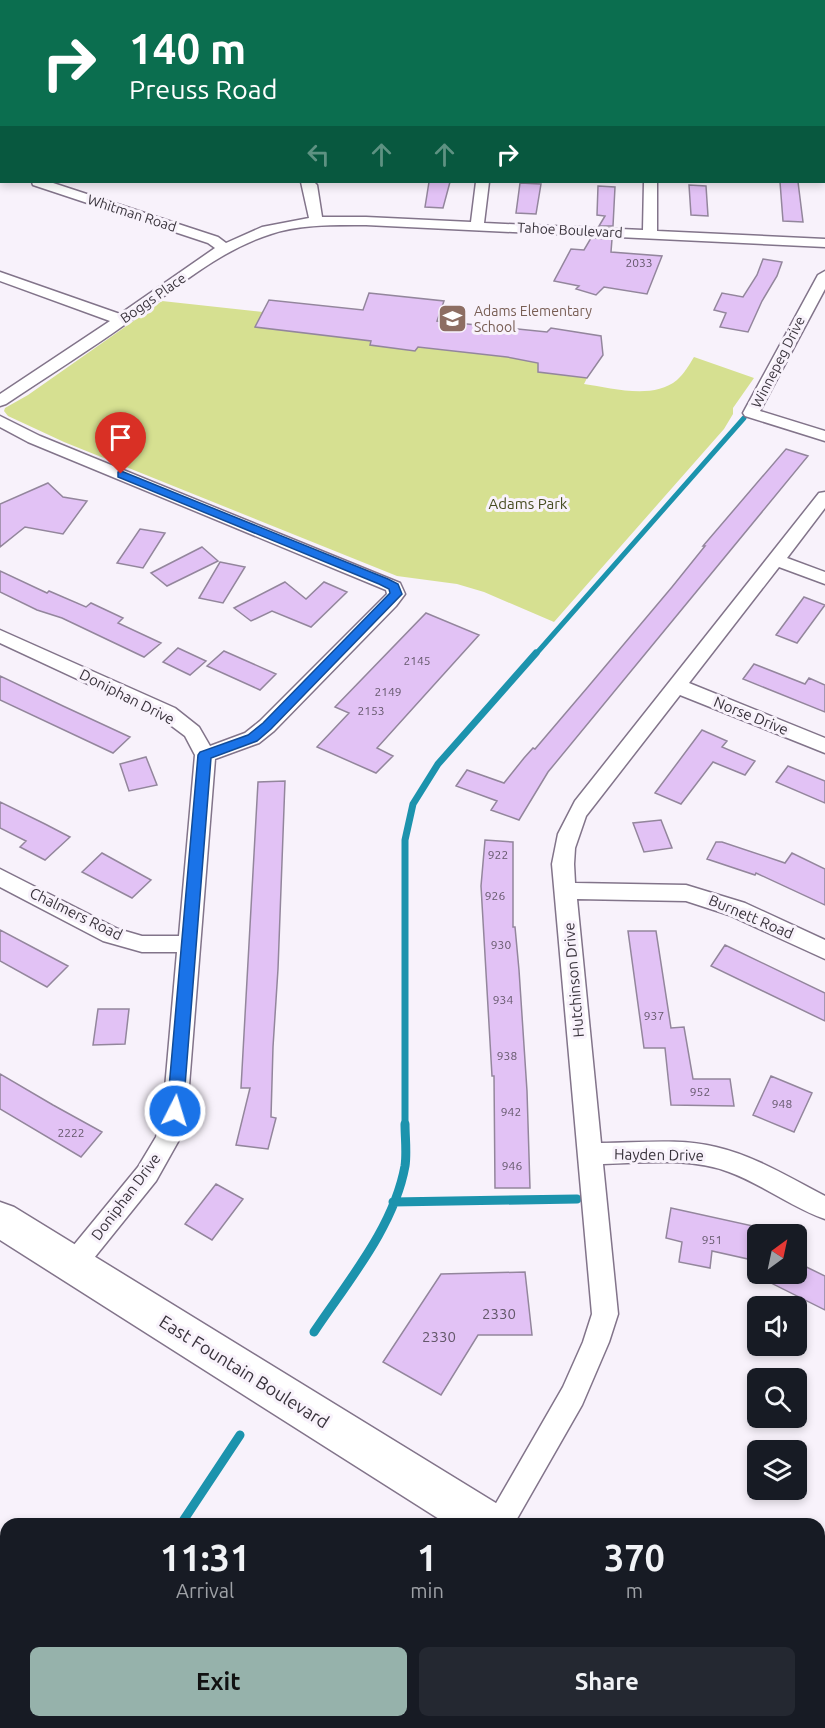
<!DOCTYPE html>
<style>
:root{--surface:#171b24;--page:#242831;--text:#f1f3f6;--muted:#9ea1a6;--accent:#96b2ab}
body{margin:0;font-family:Ubuntu,sans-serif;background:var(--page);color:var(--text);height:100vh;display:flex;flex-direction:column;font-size:22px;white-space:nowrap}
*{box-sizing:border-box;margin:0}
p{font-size:20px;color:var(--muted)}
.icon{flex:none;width:33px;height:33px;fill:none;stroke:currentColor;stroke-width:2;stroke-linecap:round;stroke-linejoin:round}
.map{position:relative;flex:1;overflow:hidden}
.side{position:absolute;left:0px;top:1518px;width:825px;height:210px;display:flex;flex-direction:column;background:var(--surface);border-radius:18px 18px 0 0;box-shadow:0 3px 9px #0003}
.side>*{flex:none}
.top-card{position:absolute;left:0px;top:0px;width:825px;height:183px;box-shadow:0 3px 9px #0003;background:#0b6e4f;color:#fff;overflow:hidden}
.needle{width:39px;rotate:33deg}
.fabs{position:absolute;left:747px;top:1224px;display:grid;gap:12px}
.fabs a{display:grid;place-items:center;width:60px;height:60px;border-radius:9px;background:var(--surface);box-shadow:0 3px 9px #0003;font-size:30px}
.pin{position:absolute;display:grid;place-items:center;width:51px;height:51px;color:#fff;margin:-62px -26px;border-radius:50% 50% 50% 0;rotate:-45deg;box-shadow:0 0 6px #0007}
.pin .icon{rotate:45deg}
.me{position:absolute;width:66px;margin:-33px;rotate:5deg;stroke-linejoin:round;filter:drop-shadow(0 0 4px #0008)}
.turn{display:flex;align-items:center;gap:21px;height:126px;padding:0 30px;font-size:27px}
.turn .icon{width:78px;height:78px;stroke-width:2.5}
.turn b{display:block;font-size:42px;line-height:51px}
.lanes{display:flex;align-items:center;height:57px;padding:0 30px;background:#0003;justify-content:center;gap:30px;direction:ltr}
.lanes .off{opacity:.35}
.eta{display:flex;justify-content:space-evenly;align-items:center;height:102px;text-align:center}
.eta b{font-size:36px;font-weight:600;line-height:42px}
.primary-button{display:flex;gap:12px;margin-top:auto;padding:12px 30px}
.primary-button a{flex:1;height:69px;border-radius:9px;background:var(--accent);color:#111;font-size:24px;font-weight:600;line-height:69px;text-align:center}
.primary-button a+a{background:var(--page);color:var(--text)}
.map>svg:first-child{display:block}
</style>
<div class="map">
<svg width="825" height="1728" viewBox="0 0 825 1728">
<rect width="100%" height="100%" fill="#f8f2fb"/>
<path fill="#d6e091" d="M162,301l101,11 -7,15 115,14 -1,4 45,6 3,-4 89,10 31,6v9l49,6 -3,6c28,4 69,16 93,-4 7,-6 12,-15 17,-23l60,21 -21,30v6l-9,15 -170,193 -70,-30 -27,-8 -60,-8 -333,-134 -56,-26 -4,-5 1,-3 23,-13z"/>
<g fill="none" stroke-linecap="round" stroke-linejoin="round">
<path stroke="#1c93ad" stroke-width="5" d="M535,655l209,-237"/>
<path stroke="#1c93ad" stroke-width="7" d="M405,1125v-285l8,-36 25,-40 98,-111"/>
<path stroke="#1c93ad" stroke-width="9" d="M393,1202l184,-3
M314,1332c34,-51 80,-105 91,-166 2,-13 0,-29 0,-42
M181,1524l59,-89
M33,1728l6,-6"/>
</g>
<path fill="#e2c2f5" stroke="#93869c" stroke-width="1.5" d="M429,182h21l-7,26 -18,-1z
M780,182h18l5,40 -20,-1z
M520,183l21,1 -5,30 -20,-1z
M689,185l17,1 2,30 -17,-1z
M598,186l17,1 -2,39h-14l6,-10 -8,-1z
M591,238l21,1 -1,13 51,4 -15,38 -43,-7 -8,8 -20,-6 3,-3 -25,-5 17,-32 13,1z
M763,259l19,3 -5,14 -15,25 -14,31 -28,-5 6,-14 -12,-3 8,-17 21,4 14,-22z
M369,293l75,8 -7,20 110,11 4,-4 50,8 2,19 -16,23 -49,-6v-9l-31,-6 -89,-10 -3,4 -45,-6 1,-4 -116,-14 14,-27 94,10z
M786,449l22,7 -260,316 -29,48 -28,-10 6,-9 -41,-15 11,-16 37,13 20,-25 9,-10 2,1 52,-61 85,-101 33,-41h-2z
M48,483l15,14 24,4 -24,33 -38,-7 -25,20v-43z
M140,529l25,4 -22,35 -26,-5z
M202,547l16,14 -51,25 -16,-13z
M220,562l25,5 -22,36 -24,-5z
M0,571l47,22 2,-2 37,16 5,-4 32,15 -5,5 43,20 -17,14 -82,-39 -25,-8 -37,-18z
M285,582l21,17 18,-17 23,10 -36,35 -39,-16 -21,10 -17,-13z
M804,597l21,8 -28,38 -21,-8z
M426,613l53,22 -102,113 16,8 -17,17 -59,-26 32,-34 -14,-6z
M178,648l28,13 -16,14 -27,-13z
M224,651l52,23 -16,16 -53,-24z
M754,664l51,20 4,-6 16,7v27l-82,-33z
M0,676l63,30 67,31 -17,16 -113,-53z
M702,730l25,11 -5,6 33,14 -10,14 -32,-13 -32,42 -26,-11z
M146,757l11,28 -28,6 -9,-27z
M788,766l37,15v22l-49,-21z
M285,781l-7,188 -5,78 -2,70 5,1 -8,31 -32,-4 14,-57h-9l17,-306z
M0,802l45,22 25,13 -25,23 -25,-13 6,-6 -26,-13z
M661,820l11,28 -28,4 -11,-29z
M485,840l28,2v85h2l4,43 8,121 3,97h-35l-1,-112h-2l-11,-190z
M716,842h6l63,21 7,-10 33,16v36l-69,-32 -1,2 -48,-16z
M102,853l49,27 -19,18 -50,-26z
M0,930l36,19 32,17 -21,21 -47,-26z
M628,931h28l15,97 13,-1 9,52h37l4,27 -63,-1 -6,-57h-21z
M725,945l100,48v28l-114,-55z
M98,1009h31l-4,35 -32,1z
M0,1074l53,31 49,27 -21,25 -81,-48z
M771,1076l41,17 -18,39 -41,-17z
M216,1184l27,15 -31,41 -27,-16z
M671,1208l82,18 -5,33 -36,-8 -2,17 -31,-6 3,-20 -16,-4z
M796,1262l29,14v34l-72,-36h43z
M525,1272l7,63h-54l-37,60 -58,-33 58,-88z"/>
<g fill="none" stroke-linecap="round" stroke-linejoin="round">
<defs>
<path id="street" d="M58,0h13l-14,2z
M229,0h13l-14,2z
M397,0h16l1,2h-16z
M719,0h12l1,2h-12z
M825,24v8l-1,1v-8z
M0,29h2l-2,8z
M0,61h2v8h-2z
M824,98h1v19l-1,-1z
M0,165h2v8h-2z
M32,182h18l168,55 8,6 36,-16 47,-9 -8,-36h13l3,3 5,32h44l105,5 5,-40h13l-5,41 159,7 1,-48h13v49l168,8v8l-459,-22c-32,0 -65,-1 -95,9 -54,17 -98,57 -144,89 -39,28 -81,54 -121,81l-6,2v-12l110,-73 -110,-40v-9l120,42 95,-66 -7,-5 -175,-58z
M825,271v18l-65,122 65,20v10l-80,-25 -2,-3 75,-138z
M0,416l40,20 360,147 5,11 -9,12 -122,125 -15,12 -44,16 -28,352 -8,29 -23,41 -74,92 -9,3 -9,-3 -4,-8 4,-8 74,-90 18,-30 7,-26 14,-159h-35l-39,-11 -103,-54v-18l118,60 24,7h37l16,-181 -10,-19 -24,-18 -161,-75v-13l175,78 24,19 11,19 35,-13 15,-12 127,-127 -1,-4 -358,-148 -28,-15z
M825,492v16l-38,50 38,14v12l-46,-17 -90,116 136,55v15l-145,-58 -94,121 -11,32 -1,16 1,19 111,2 59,18 80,37v19l-96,-44 -43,-14 -109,-2 24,244c38,0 78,-5 115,4 39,9 74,31 109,49v23c-34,-12 -63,-35 -96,-47 -40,-15 -85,-9 -126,-8l15,150 -9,28 -27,63 -68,119h-30l79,-137 20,-45 9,-28 -40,-450 6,-30 17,-33 244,-308z"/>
<path id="primary" d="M0,1202l14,5 490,301 6,16h-63l-447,-284z
M819,1703l6,2v23h-39l-2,-6h35z"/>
</defs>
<use href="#street" stroke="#82748a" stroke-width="3"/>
<use href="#primary" stroke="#82748a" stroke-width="3"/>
<use href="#street" fill="#fff" fill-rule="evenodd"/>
<use href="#primary" fill="#fff" fill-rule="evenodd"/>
</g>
<path fill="#1a73e8" stroke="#114b97" stroke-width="1.5" d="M121,471l267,108 10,5 4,10 -131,135 -14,12 -46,17 -28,353 -3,5 -5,2 -6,-2 -2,-5 31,-356 2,-3 48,-17 15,-12 127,-130 -1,-4 -10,-5 -261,-107v-5z"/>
<defs>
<symbol id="school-square" viewBox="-11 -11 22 22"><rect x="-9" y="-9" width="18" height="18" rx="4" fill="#8d6e63" stroke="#f8f2fb"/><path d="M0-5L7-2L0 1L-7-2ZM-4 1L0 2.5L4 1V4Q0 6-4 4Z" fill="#fff"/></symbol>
</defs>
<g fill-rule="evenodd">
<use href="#school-square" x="436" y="302" width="33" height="33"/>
</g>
<g text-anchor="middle" stroke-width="6" stroke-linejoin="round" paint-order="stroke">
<g font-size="12" fill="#63576a">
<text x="639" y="267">2033</text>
<text x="417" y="665">2145</text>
<text x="388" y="696">2149</text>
<text x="371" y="715">2153</text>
<text x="498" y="859">922</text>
<text x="495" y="900">926</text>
<text x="501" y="949">930</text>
<text x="503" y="1004">934</text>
<text x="654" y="1020">937</text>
<text x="507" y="1060">938</text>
<text x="700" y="1096">952</text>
<text x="782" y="1108">948</text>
<text x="511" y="1116">942</text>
<text x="71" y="1137">2222</text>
<text x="512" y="1170">946</text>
<text x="712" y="1244">951</text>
</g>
<g font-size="14" fill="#39333c" stroke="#f8f2fb">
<text transform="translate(132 213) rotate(18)" y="5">Whitman Road</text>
<text transform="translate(570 230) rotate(3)" y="5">Tahoe Boulevard</text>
<text transform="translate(153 298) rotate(-35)" y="5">Boggs Place</text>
<text transform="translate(778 362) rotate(-63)" y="5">Winnepeg Drive</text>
</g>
<g font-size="14" fill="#785e54" stroke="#f8f2fb" text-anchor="start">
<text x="474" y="316">Adams Elementary<tspan x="474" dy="16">School</tspan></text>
</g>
<g font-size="15" fill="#474c21" stroke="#f8f2fb">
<text x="528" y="509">Adams Park</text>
</g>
<g font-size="15" fill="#39333c" stroke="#f8f2fb">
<text transform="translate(127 697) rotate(27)" y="5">Doniphan Drive</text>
<text transform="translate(751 716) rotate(22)" y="5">Norse Drive</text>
<text transform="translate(76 914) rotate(26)" y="5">Chalmers Road</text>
<text transform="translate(751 917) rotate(23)" y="5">Burnett Road</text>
<text transform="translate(574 980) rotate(-95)" y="5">Hutchinson Drive</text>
<text transform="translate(659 1155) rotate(1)" y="5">Hayden Drive</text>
<text transform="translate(126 1197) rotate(-53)" y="5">Doniphan Drive</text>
</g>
<g font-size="15" fill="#63576a">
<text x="499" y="1319">2330</text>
<text x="439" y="1342">2330</text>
</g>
<g font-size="18" fill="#39333c" stroke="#f8f2fb">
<text transform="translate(244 1372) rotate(32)" y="6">East Fountain Boulevard</text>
</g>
</g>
</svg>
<div class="fabs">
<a><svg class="needle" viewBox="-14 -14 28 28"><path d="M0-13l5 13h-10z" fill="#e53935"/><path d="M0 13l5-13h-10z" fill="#9ea1a6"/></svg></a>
<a><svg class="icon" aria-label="sound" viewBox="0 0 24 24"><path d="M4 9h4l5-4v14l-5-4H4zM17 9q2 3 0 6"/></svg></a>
<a><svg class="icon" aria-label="search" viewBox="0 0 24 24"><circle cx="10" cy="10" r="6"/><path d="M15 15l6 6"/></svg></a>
<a><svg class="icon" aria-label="layers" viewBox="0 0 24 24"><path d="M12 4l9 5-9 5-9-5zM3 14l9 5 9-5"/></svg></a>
</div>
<div class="pin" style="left:121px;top:474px;background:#d93025"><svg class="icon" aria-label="arrive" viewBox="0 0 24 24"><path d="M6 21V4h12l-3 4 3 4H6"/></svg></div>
<svg class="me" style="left:175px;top:1111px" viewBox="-20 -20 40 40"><circle r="17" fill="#1a73e8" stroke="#fff" stroke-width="3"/><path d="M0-11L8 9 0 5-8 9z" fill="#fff"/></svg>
<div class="top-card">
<div class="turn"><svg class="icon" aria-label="right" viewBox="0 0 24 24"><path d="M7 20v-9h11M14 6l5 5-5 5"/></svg><div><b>140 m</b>Preuss Road</div></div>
<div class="lanes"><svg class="icon off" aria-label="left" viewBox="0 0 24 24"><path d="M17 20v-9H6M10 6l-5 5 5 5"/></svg><svg class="icon off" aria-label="ahead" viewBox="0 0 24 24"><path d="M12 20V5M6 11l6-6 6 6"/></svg><svg class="icon off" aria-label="ahead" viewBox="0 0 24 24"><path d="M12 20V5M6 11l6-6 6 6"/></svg><svg class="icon" aria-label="right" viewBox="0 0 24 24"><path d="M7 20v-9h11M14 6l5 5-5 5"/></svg></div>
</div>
<section class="side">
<div class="eta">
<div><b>11:31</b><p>Arrival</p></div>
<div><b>1</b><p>min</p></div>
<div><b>370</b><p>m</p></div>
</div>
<div class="primary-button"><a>Exit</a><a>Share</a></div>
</section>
</div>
